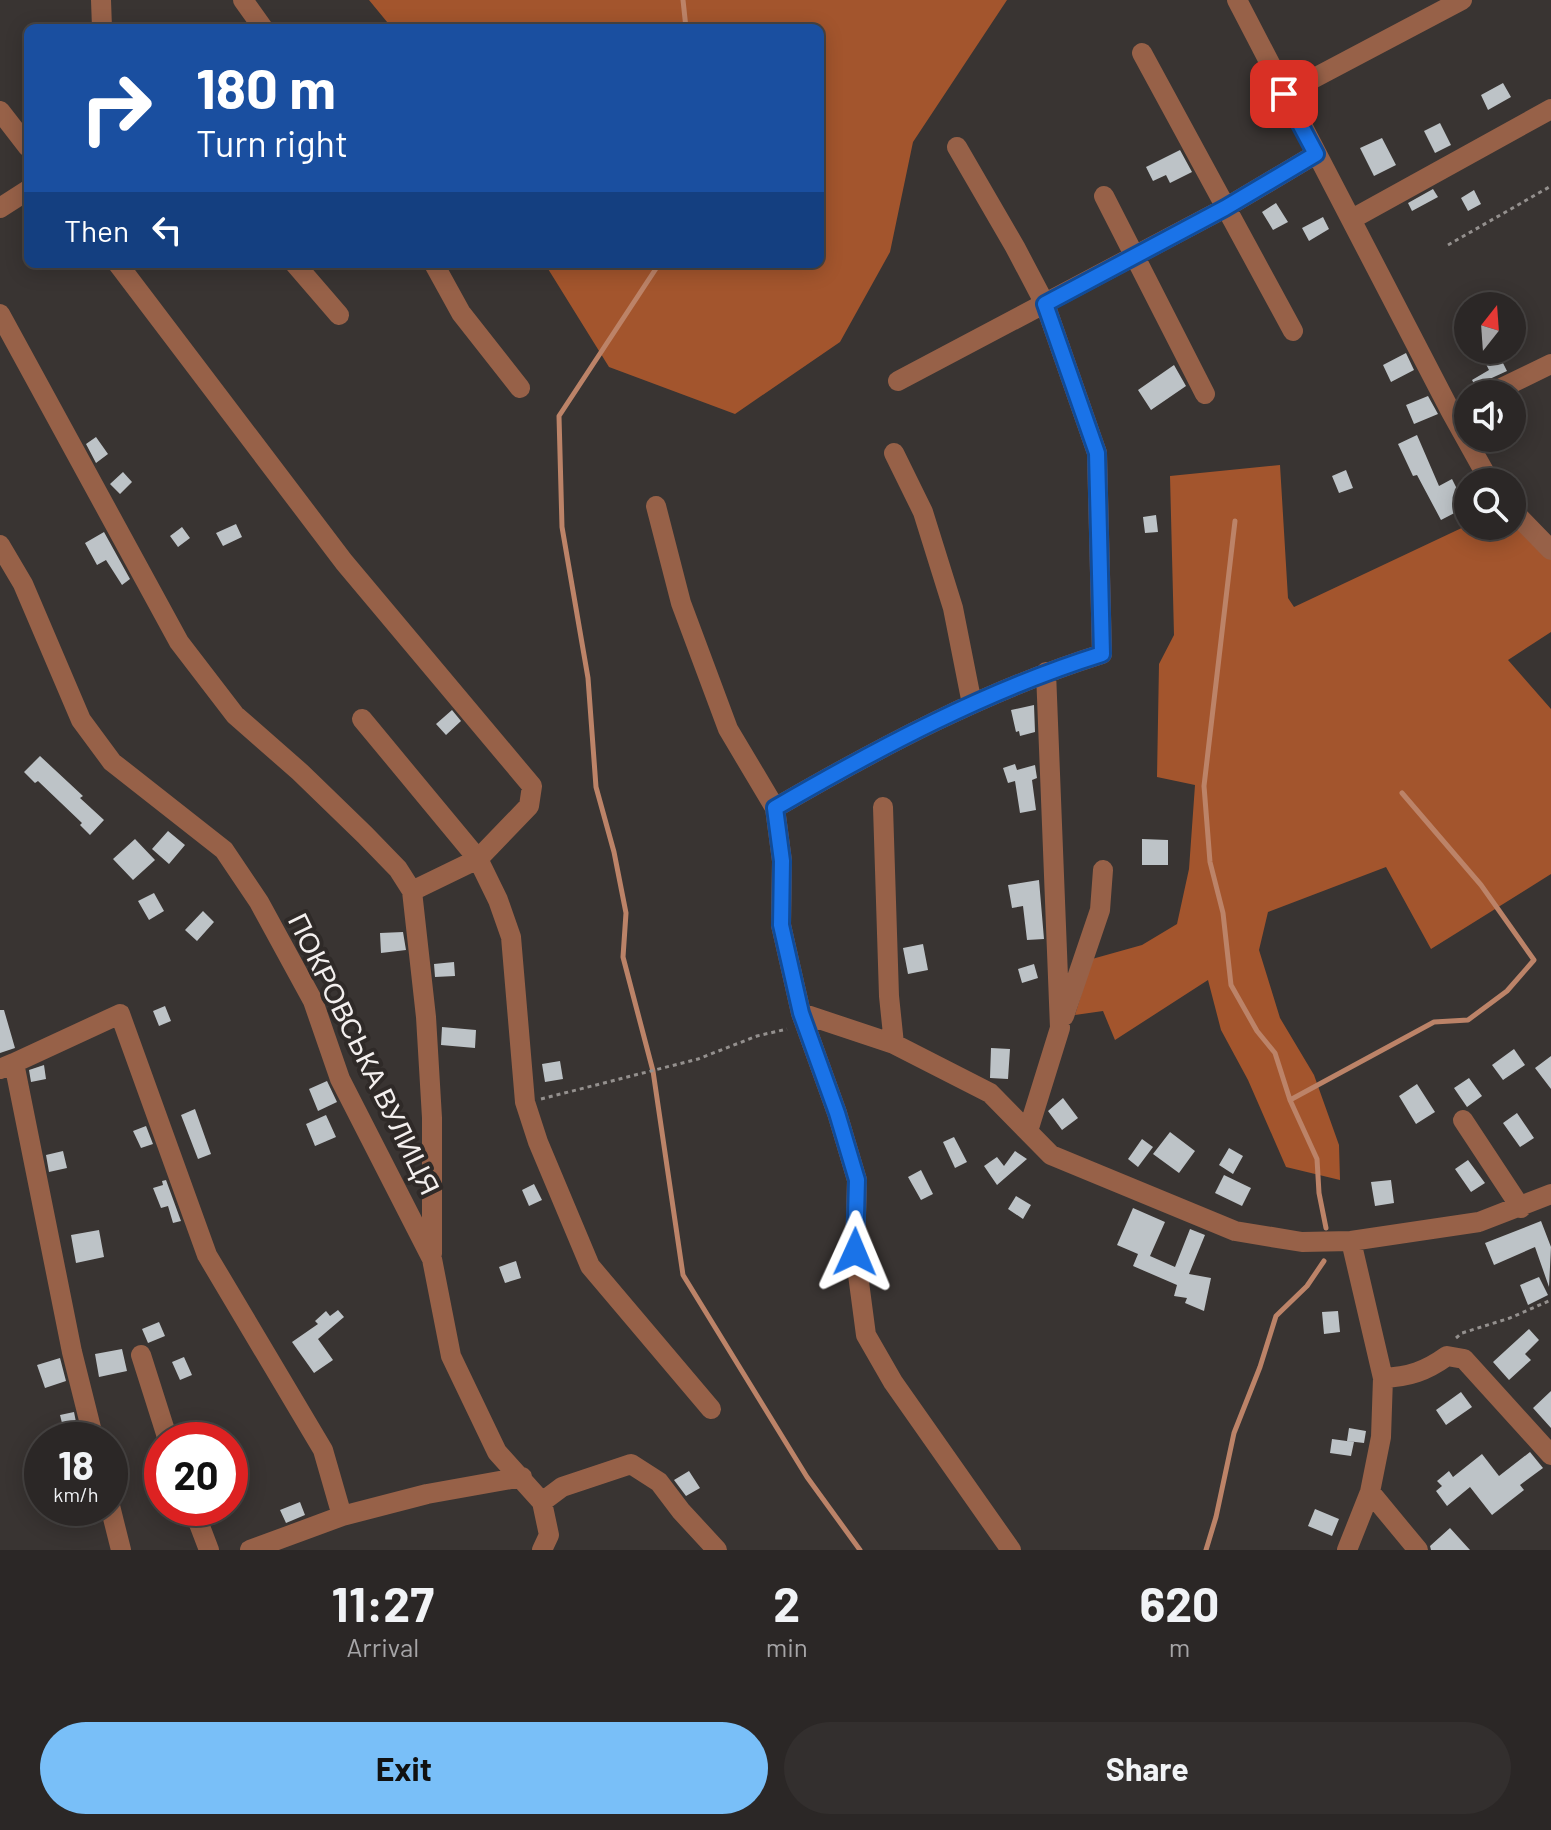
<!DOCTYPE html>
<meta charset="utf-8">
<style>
:root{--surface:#2b2726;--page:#332f2e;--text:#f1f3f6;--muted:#a6a5a7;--line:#474443;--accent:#79bff8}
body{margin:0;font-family:Barlow,sans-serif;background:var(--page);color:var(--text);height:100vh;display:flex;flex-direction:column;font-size:30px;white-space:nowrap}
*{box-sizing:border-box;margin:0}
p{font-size:26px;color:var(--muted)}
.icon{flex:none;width:44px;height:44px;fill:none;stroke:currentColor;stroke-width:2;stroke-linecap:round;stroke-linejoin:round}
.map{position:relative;height:1550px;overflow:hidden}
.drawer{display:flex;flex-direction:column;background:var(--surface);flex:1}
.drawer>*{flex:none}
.guide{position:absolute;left:24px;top:24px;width:800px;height:244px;border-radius:12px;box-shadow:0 4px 20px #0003,0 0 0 2px var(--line);background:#1a4fa0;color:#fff;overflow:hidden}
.needle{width:52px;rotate:17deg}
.controls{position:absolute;left:1454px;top:292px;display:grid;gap:16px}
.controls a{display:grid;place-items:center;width:72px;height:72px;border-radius:50%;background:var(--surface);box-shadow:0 4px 20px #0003,0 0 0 2px var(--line);font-size:40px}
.speed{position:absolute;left:24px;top:1422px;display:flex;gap:16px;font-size:40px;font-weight:700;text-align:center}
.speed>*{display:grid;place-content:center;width:104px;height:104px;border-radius:50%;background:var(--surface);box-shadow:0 4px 20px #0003,0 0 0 2px var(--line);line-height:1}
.speed small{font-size:20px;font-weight:400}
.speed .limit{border:12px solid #d22;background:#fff;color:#111}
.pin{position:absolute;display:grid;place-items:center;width:68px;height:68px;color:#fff;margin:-34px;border-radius:16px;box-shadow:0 4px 12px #0006}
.me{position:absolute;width:88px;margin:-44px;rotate:1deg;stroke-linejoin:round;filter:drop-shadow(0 0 6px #0008)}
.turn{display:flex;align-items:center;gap:28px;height:168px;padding:0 40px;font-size:36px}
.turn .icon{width:104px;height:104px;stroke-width:2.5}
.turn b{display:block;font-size:56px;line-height:68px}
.then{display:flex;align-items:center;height:76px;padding:0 40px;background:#0003;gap:16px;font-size:30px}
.eta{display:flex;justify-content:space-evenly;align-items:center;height:136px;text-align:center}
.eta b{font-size:48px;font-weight:700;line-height:56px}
.primary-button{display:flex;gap:16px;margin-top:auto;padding:16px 40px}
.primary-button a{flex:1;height:92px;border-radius:48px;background:var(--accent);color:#111;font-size:32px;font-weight:700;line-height:92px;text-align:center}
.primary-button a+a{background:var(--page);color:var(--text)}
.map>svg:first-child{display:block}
</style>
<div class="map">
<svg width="1551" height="1550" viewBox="0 0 1551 1550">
<rect width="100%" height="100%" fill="#393432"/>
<path fill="#a3552d" d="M369,0h638l-94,142 -23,110 -50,90 -105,72 -126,-47 -64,-103h275v-236h-428z
M1280,465l8,133 6,9 174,-82 44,1v-11l39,39v78l-43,28 43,49v165l-120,75 -45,-82 -118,45 -9,38 21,68 34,57 25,70 1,35 -54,-13 -38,-87 -27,-50 -13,-50 -93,60 -12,-29 -28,4 17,-56 50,-14 35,-21 12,-55 6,-84 -38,-8 2,-113 15,-29 -4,-159z"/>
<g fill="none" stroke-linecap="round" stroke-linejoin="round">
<path stroke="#bc8368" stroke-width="5" d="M683,0l3,28
M659,264l-100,152 3,111 26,151 8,109 18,65 12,61 -3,44 30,114 30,204 124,202 53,73
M1235,521l-31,265 6,76 13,51 8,72 26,46 18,22 15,47 27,59 2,34 7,35
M1290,1100l144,-78 34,-2 39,-29 27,-31 -53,-75 -79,-92
M1206,1550l10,-33 18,-84 26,-66 16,-51 31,-30 17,-25"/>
</g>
<path fill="#bdc3c7" d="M1503,83l8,14 -23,13 -7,-15z
M1440,123l11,22 -16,8 -11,-22z
M1382,138l14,27 -22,11 -14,-28z
M1180,150l12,22 -22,11 -4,-8 -13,6 -7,-14z
M1433,189l5,8 -26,14 -4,-8z
M1474,190l7,14 -13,7 -7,-13z
M1276,203l12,19 -15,8 -11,-18z
M1323,217l6,12 -20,12 -7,-13z
M1406,353l8,17 -23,12 -8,-17z
M1500,357l7,14 -24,11 -6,7 -5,-9 17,-10 -3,-6z
M1174,365l12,21 -35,24 -13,-20z
M1428,396l10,18 -24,10 -8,-19z
M1417,435l22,51 13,-7 14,28 -25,13 -24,-45 -4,1 -15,-32z
M96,437l12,17 -12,9 -10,-19z
M1346,470l7,18 -14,5 -7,-17z
M123,472l9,10 -12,12 -10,-10z
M1156,515l2,17 -13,1 -2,-16z
M236,524l6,13 -19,9 -7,-13z
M182,527l8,11 -12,9 -8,-11z
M104,532l26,47 -8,6 -16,-25 -9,5 -12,-22z
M1034,705l1,27 -15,4 -1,-5 -3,1 -5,-22z
M452,710l9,11 -15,14 -10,-11z
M40,756l43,40 -3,2 24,22 -14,15 -10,-10 2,-2 -44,-42 -3,2 -11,-11z
M1015,764l2,6 18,-5 2,13 -5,2 4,30 -16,3 -5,-32 -7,2 -5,-15z
M168,831l17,14 -16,19 -17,-15z
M135,839l20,21 -22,20 -20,-21z
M1142,839l26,1v25h-26z
M1039,880l5,59 -17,1 -4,-34 -11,2 -4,-23z
M154,893l10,18 -15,9 -11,-19z
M203,911l11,11 -17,19 -12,-11z
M403,932l3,18 -25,3 -1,-20z
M923,944l5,26 -20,4 -5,-26z
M454,962l1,14 -20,1 -1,-13z
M1034,964l4,14 -16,5 -4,-14z
M165,1006l6,15 -12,5 -6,-15z
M0,1010h4l11,38 -15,5z
M442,1027l34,3 -1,18 -34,-3z
M991,1048l19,1 -2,30 -18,-1z
M1514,1049l11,16 -22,15 -11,-15z
M1551,1056v33l-16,-21z
M560,1061l3,18 -18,3 -3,-18z
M44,1065l2,14 -15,3 -2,-12z
M1469,1078l13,18 -15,11 -13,-19z
M327,1081l10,21 -19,9 -9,-22z
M1417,1084l18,28 -19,12 -17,-28z
M1063,1098l15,20 -16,12 -14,-19z
M195,1109l16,45 -13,5 -17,-44z
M1517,1113l17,25 -14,9 -17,-24z
M326,1115l10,22 -21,9 -9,-22z
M146,1126l7,18 -12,4 -8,-17z
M1170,1132l25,19 -16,22 -26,-19z
M954,1137l13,25 -12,6 -12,-26z
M1142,1139l11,8 -15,20 -10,-8z
M1229,1148l14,8 -10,18 -14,-9z
M63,1151l4,17 -18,4 -3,-17z
M1015,1151l12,8 -30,26 -13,-19 13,-9 7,9z
M1468,1160l17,23 -14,9 -16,-23z
M921,1170l12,24 -12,6 -13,-23z
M1224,1175l27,13 -9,18 -27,-13z
M166,1180l15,41 -8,2 -5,-17 -7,2 -8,-20 10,-3 -1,-4z
M1391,1180l3,23 -19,3 -4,-24z
M534,1184l8,16 -13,6 -7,-16z
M1016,1196l15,9 -8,14 -15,-10z
M1133,1208l32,14 -15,34 25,11 15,-38 15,6 -16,39 22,4 -7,33 -19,-8 2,-5 -13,-2 3,-11 -44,-19 5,-12 -21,-9z
M1541,1221l10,26 -2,40 -14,-40 -41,18 -9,-22z
M99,1230l5,27 -28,6 -5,-28z
M516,1261l5,17 -16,5 -6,-16z
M1539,1277l9,18 -20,10 -8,-20z
M338,1310l6,7 -26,22 15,21 -19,13 -22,-31 26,-18 -3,-3 11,-10 4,5z
M1338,1311l2,21 -16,2 -2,-22z
M159,1322l6,14 -17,7 -6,-14z
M1529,1329l10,11 -14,14 6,6 -22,20 -16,-18z
M122,1349l5,22 -28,6 -4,-23z
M184,1357l8,18 -12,5 -8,-18z
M60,1358l6,23 -21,7 -8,-23z
M1551,1391v37l-18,-20z
M1461,1392l11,15 -26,18 -10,-15z
M74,1412l3,15 -13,4 -4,-16z
M1349,1428l17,3 -2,12 -17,-2z
M1332,1439l22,3 -3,14 -21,-3z
M1530,1452l13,16 -23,17 4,5 -32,25 -22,-28 -23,19 -11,-15 6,-5 -5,-5 12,-10 4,6 29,-23 17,22z
M689,1471l11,17 -14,8 -12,-16z
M300,1502l5,13 -19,8 -6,-13z
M1315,1509l24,10 -7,17 -24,-10z
M1450,1528l20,22h-39l-1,-4z"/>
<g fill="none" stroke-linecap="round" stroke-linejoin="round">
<path stroke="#94908e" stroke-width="3" stroke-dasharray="4 4" stroke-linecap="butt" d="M1448,245l103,-59
M541,1099l157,-40 59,-23 30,-7
M1456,1338l6,-5 48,-15 41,-18"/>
<path stroke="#976148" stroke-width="20" d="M101,0l1,28
M243,0l20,28
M1237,0l214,412 39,70
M1142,53l151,278
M1284,94l178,-94
M0,111l28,36
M1104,196l101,198
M0,208l28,-18
M1352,219l199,-110
M118,264l226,298 188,224 -3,20 -51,53 -66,32
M295,264l44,51
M434,264l27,49 59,75
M0,314l179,328 56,73 65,57 65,63 33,34 14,22 14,126 6,101v136
M898,381l327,-173 91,-54
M1489,394l62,-30
M894,453l29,59 30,96 19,96
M656,506l25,97 47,126 47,79 7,53 -1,64 20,88 36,100 20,67 -2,72 11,83 27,47 118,168
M1512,510l39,40
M0,545l23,39 58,136 31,42 112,88 35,52 54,99 27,78 92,180 19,97 46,96 45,50 7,33 -7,15
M362,719l116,140 20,41 13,37 14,165 13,40 52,124 121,143
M883,807l6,189 5,48
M775,808c105,-61 212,-118 327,-154l-5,-201 -52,-149 -30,-57 -58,-100
M801,1013l93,31 96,49 61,62 184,76 67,11 49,-1 128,-19 72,-28
M1064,1016l36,-106 3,-40
M14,1063l106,-49 87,241 116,195 19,66
M0,1069l14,-6 58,289 22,88
M1463,1120l58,88
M1028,1131l32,-103 -14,-356
M141,1355l27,85
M1383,1378c26,-1 43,-7 64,-22l17,3 87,96
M1370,1492l48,58
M542,1502l20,-15 69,-23 28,18 22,29 36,39
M110,1506l11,44
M193,1508l16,42
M250,1550l92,-34 85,-22 95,-17
M1347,1550l23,-58 11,-55 2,-59 -32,-137"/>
</g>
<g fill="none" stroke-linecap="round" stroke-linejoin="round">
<defs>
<path id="route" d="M855,1252l2,-72 -20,-67 -36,-100 -20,-88 1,-64 -7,-53c105,-61 212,-118 327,-154l-5,-201 -52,-149 180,-96 91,-54 -32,-60"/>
</defs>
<use href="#route" stroke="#114b97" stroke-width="20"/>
<use href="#route" stroke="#1a73e8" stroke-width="14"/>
</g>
<g text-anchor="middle" stroke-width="8" stroke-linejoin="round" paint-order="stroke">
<g font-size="28" fill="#f3efee" stroke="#2f2a28">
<text transform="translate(364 1054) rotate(64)" y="10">ПОКРОВСЬКА ВУЛИЦЯ</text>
</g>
</g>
</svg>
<div class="controls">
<a><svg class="needle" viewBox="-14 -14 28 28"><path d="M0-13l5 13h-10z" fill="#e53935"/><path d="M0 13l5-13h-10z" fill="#a6a5a7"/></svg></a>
<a><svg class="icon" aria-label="sound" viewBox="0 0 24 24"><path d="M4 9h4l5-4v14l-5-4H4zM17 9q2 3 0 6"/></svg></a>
<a><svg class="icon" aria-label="search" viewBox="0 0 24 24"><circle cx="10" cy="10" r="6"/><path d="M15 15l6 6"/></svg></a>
</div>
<div class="speed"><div>18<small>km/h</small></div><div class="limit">20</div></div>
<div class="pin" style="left:1284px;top:94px;background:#d93025"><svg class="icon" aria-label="arrive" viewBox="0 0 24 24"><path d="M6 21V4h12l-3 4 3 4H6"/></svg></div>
<svg class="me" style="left:855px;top:1252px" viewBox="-20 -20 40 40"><path d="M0-17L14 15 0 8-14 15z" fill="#1a73e8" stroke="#fff" stroke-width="4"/></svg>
<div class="guide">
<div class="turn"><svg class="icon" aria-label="right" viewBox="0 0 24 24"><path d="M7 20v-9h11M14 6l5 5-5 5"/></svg><div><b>180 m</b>Turn right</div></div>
<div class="then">Then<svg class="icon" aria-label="left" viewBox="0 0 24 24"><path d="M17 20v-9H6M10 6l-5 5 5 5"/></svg></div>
</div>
</div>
<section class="drawer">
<div class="eta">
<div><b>11:27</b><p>Arrival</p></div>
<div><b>2</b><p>min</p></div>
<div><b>620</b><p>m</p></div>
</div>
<div class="primary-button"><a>Exit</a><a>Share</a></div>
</section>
